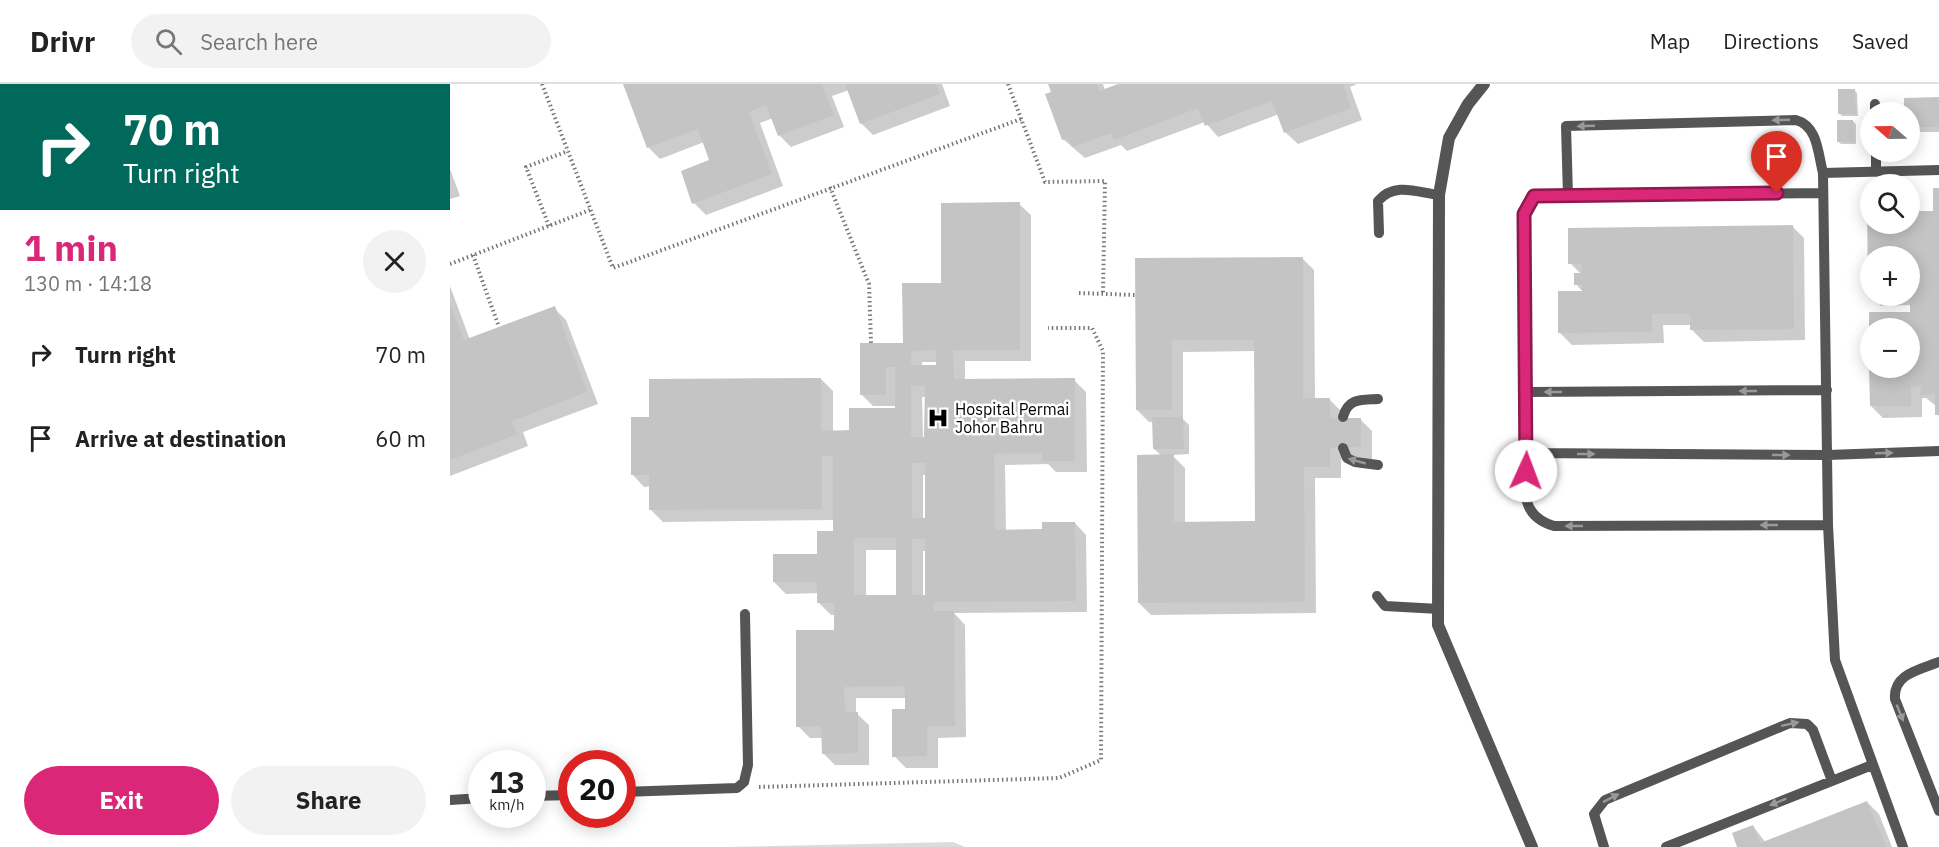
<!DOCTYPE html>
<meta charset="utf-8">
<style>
:root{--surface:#fff;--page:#f2f2f2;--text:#222;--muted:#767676;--line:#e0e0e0;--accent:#db2777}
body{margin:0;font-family:"IBM Plex Sans",sans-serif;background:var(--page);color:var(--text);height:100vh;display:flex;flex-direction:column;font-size:22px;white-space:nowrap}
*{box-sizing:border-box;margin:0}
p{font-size:20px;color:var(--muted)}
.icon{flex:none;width:33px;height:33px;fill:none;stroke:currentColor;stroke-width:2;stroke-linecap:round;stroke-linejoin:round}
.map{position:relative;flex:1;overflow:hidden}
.side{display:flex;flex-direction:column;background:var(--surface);width:450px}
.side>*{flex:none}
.banner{background:#00695c;color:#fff;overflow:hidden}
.needle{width:39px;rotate:290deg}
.controls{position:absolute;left:1410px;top:18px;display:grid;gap:12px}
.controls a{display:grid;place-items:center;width:60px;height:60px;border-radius:50%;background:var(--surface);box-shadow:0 3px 15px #0003;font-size:30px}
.speed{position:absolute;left:18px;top:666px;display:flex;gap:12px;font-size:30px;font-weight:700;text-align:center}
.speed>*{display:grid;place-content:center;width:78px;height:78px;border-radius:50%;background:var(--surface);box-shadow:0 3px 15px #0003;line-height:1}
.speed small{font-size:15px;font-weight:400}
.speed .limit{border:9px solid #d22;background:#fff;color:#111}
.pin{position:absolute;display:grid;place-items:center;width:51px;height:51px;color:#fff;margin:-62px -26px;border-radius:50% 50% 50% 0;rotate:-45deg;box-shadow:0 0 6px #0007}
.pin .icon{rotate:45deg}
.me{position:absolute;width:66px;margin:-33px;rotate:2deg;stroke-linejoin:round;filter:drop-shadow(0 0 4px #0008)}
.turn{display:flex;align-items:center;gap:21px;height:126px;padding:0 24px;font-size:27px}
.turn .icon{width:78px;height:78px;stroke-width:2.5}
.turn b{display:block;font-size:42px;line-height:51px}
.round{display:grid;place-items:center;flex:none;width:63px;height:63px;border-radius:32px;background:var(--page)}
.headline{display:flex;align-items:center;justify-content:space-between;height:102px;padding:0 24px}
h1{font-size:36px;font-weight:700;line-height:45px;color:var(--accent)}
.primary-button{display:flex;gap:12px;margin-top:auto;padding:12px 24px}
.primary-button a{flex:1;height:69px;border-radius:36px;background:var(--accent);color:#fff;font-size:24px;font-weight:700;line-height:69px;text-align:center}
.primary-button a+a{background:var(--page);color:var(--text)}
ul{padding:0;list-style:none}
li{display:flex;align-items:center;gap:18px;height:84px;padding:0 24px}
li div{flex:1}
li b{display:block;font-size:22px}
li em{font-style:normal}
header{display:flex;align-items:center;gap:36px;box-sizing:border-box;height:84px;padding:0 30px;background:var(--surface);border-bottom:2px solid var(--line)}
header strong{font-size:28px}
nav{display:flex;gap:33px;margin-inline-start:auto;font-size:21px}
.search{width:420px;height:54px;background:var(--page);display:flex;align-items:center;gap:15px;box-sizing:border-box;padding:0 21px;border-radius:33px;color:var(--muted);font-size:22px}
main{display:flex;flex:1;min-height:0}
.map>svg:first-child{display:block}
</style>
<header>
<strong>Drivr</strong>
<div class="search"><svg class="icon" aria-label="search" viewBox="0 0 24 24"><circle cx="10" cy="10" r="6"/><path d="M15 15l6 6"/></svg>Search here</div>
<nav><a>Map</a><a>Directions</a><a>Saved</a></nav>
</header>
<main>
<section class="side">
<div class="banner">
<div class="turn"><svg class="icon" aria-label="right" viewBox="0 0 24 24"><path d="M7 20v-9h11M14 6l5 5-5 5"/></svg><div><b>70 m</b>Turn right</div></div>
</div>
<div class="headline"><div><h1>1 min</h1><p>130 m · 14:18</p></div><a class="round"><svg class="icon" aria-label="close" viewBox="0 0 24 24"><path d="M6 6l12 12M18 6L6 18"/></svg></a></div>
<ul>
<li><svg class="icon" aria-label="right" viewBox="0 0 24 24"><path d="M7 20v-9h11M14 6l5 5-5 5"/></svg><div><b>Turn right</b></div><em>70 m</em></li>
<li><svg class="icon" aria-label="arrive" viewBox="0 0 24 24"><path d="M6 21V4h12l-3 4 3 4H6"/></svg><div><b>Arrive at destination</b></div><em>60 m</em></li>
</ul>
<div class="primary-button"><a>Exit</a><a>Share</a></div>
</section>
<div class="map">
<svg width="1489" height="763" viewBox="0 0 1489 763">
<rect width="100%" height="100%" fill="#fff"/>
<path fill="#dcdcdc" d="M503,758l12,5h-239z"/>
<path fill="#0003" fill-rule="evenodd" d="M175,0h317l8,22 -77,29 -12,-12 -12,-33 -17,6 12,31 -53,20 -11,-11 -7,-18 -13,5 23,63 -77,29 -12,-12 17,-42 -7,-19 -44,17 -12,-12z
M602,0h51l2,6 17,-6h235l-7,3 12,33 -64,24 -12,-11 -7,-19 -61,23 -13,-15 -78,29 -6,-6 -36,13 -22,-19z
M1405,7l2,2 1,23h-16l-3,-3z
M1455,15h34v33h-27l-2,-20h-5z
M1403,37l3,3v20h-15l-3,-3z
M0,85l10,27 -10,3z
M1484,105h5v228l-3,-11 -10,-8h-4v19l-39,1 -12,-12v-38h39v-40l-40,1v-15l41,-1v-8l-30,1 -10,-10h39v-40h-40l-1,38v-90l1,20h40v-20l8,9h17z
M569,120l12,11v146h-66v20l109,-1 12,12 1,80h-31l-8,-8 -43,1 1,66h38l31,-8 11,12 1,77 -133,1 11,12 1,112 -28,1v30h-32l-12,-12 12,-46v-12h-50v15l13,12v40h-34l-12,-12v-15h-13l-12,-12 38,-95v-16h-5l-12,-12v-10l-33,1 -12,-12 45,-27 16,-23 -1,-12 -171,2 -12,-12v-24l-7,1 -11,-12 17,-57 171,-39 12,12v41h18l46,-23v-3h-24l-12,-12 43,-50 38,-60zM472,278h16v5h-16zM472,313h4v42l-3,-1zM473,391h3v44h-3zM416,466h31l1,46 -32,1zM473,467h4v45h-4z
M1342,142l12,12 1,102 -101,2 -12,-12v-5h-29l1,18 -92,2 -12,-12 23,-41 -7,-8 5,-10 -11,-11z
M852,174l12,12 1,130 14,-1 12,12v8h19l12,12v28h-31v19h-26l1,135 -165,2 -12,-12 23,-147 -8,-7v-27h-5l-12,-12v-150zM806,267l1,172 -72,1v-56l-13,-13 17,-1v-29l-6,-6v-67z
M0,202l20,54 84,-32 12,12 32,84 -75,28 5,14 -78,30z
M1417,718l12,12 13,33h-154l15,-21 13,17z"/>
<path fill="#c4c4c4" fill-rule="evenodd" d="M173,0h199l12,31 -56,21 -12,-31 -17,7 23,62 -80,30 -11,-33 28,-11 -11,-31 -51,19z
M395,0h91l4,10 -80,30z
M598,0h49l2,7 19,-7h225l8,24 -67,25 -12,-32 -67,25 -7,-18 -84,32 -3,-7 -39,14 -4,-9 -6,2 -17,-46 6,-2z
M1388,5h17l1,25h-18z
M1489,13v30h-29v-15h-6v-14z
M1387,36h16l1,22h-17z
M1483,104h6v227h-4v-21l-15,1 1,-9 -10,1v19h-41l-1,-38h41v-40h-41v-16h41v-56h-40v38h-2l-1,-92h3v22h40v-6h9v-7h14z
M570,118v148h-67l1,29 121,-1v83h-33v-8l-48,1 1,76 47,-1v-7h33l1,79 -142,1v9h20l1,115h-28v30l-35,1v-48h13v-23l-61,1 1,25h13v41l-36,1 -1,-28 -25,1v-97h38v-27h-17v-21h-44v-28h44v-23h16v-75h-11v53l-173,1v-35h-18v-58h18v-38l172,-1v53l28,-1v-22h46v-41h-9v28h-26v-52h43l-1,-60h39v-80zM486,266v15h-25v-14zM461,302h14l-1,51h-13zM462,379h13v55h-13zM404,454h42v57h-42zM462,455h13v56h-13z
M1343,141l1,104 -104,1v-16h-38v18l-94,1v-42h24v-6h-8v-12h7l1,-9h-14v-36z
M853,173v141h27v20h31v29l-31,1v19h-26l1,135 -167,1 -1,-148 37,-1v68l81,-1 -1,-181h-82v70h-36l-1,-152z
M0,220l14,36 91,-34 32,86 -75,29 5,13 -67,26z
M702,333h31l1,32h-31z
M1417,717l19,46h-149l-5,-14 21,-8 7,18z"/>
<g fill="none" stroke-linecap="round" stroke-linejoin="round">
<path stroke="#777" stroke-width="4" stroke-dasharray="1.5 3" stroke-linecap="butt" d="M92,0l71,184 408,-149
M558,0l37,98 60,-1 -2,113
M380,103l39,97 2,59
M99,142l-23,-59 42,-16
M23,171l26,72
M0,180l140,-54
M629,209l57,2
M309,703l300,-9 42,-18 2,-409 -11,-23h-44"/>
<path stroke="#555" stroke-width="10" d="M1425,20v8
M1426,68v20
M1373,89l116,-3
M1373,109l-289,3 -10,18 4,239c-3,32 -11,62 26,73l274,-1
M1118,112l-2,-70 230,-6c22,6 22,34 27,53l5,352 7,135 68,187
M929,149l-1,-32c17,-19 38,-9 61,-6
M1077,308l300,-2
M893,333c5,-19 18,-17 35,-18
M893,364l4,10 8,4 23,3
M1078,369l300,2 111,-4
M927,512l8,10 54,3
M1489,578c-20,8 -46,12 -44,37l44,112
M172,708l115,-4 7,-6 4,-17 -3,-151
M82,712l40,-1
M0,716l32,-2
M1154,763l-10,-33 11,-14 185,-77 17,1 6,6 19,51
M1216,763l206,-82"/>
<path stroke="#555" stroke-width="12" d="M1034,0l-16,20 -19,34 -10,57 -1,430 94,222"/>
</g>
<defs><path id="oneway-solid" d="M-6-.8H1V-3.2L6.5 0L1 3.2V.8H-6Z" transform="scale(1.5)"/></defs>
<g fill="#999">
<use href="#oneway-solid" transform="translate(1331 36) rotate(178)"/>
<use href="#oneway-solid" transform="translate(1136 42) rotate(178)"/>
<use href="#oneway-solid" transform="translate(1298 307) rotate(180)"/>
<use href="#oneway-solid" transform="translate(1103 308) rotate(180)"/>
<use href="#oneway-solid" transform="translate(1434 369) rotate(-2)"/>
<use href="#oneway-solid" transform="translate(1136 370)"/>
<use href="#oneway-solid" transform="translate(1331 371)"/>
<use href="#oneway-solid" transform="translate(907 377) rotate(-164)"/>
<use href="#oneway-solid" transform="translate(1319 441) rotate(180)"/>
<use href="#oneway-solid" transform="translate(1124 442) rotate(180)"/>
<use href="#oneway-solid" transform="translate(1450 629) rotate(68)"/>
<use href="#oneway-solid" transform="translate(1340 640) rotate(-12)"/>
<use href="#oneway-solid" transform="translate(1161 714) rotate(-27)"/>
<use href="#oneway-solid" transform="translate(1328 718) rotate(158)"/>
</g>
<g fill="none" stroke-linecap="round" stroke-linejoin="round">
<defs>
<path id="route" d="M1076,387l-2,-257 10,-18 243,-3"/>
</defs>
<use href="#route" stroke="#8e194d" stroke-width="15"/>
<use href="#route" stroke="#db2777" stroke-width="10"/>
</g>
<defs>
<symbol id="hospital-bare" viewBox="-9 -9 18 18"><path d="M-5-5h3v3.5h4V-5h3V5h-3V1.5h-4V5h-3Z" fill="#000" stroke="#fff" stroke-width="2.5" paint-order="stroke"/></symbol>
</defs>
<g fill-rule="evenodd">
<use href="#hospital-bare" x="473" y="319" width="30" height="30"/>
</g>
<g text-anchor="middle" stroke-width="5" stroke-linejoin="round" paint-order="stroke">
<g font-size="16" fill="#000" stroke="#fff" text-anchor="start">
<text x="505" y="331">Hospital Permai<tspan x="505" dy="18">Johor Bahru</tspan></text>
</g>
</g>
</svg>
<div class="controls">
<a><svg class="needle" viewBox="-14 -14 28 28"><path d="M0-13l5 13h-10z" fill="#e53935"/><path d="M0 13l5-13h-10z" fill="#767676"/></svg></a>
<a><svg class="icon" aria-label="search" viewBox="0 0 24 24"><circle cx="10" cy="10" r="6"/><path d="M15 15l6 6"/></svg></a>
<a>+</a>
<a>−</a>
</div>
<div class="speed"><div>13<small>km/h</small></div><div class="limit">20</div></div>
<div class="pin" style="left:1327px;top:109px;background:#d93025"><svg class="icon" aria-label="arrive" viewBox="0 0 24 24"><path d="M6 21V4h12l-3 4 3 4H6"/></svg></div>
<svg class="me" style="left:1076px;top:387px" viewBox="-20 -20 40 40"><circle r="19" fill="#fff"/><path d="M0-13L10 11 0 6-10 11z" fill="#db2777"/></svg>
</div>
</main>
